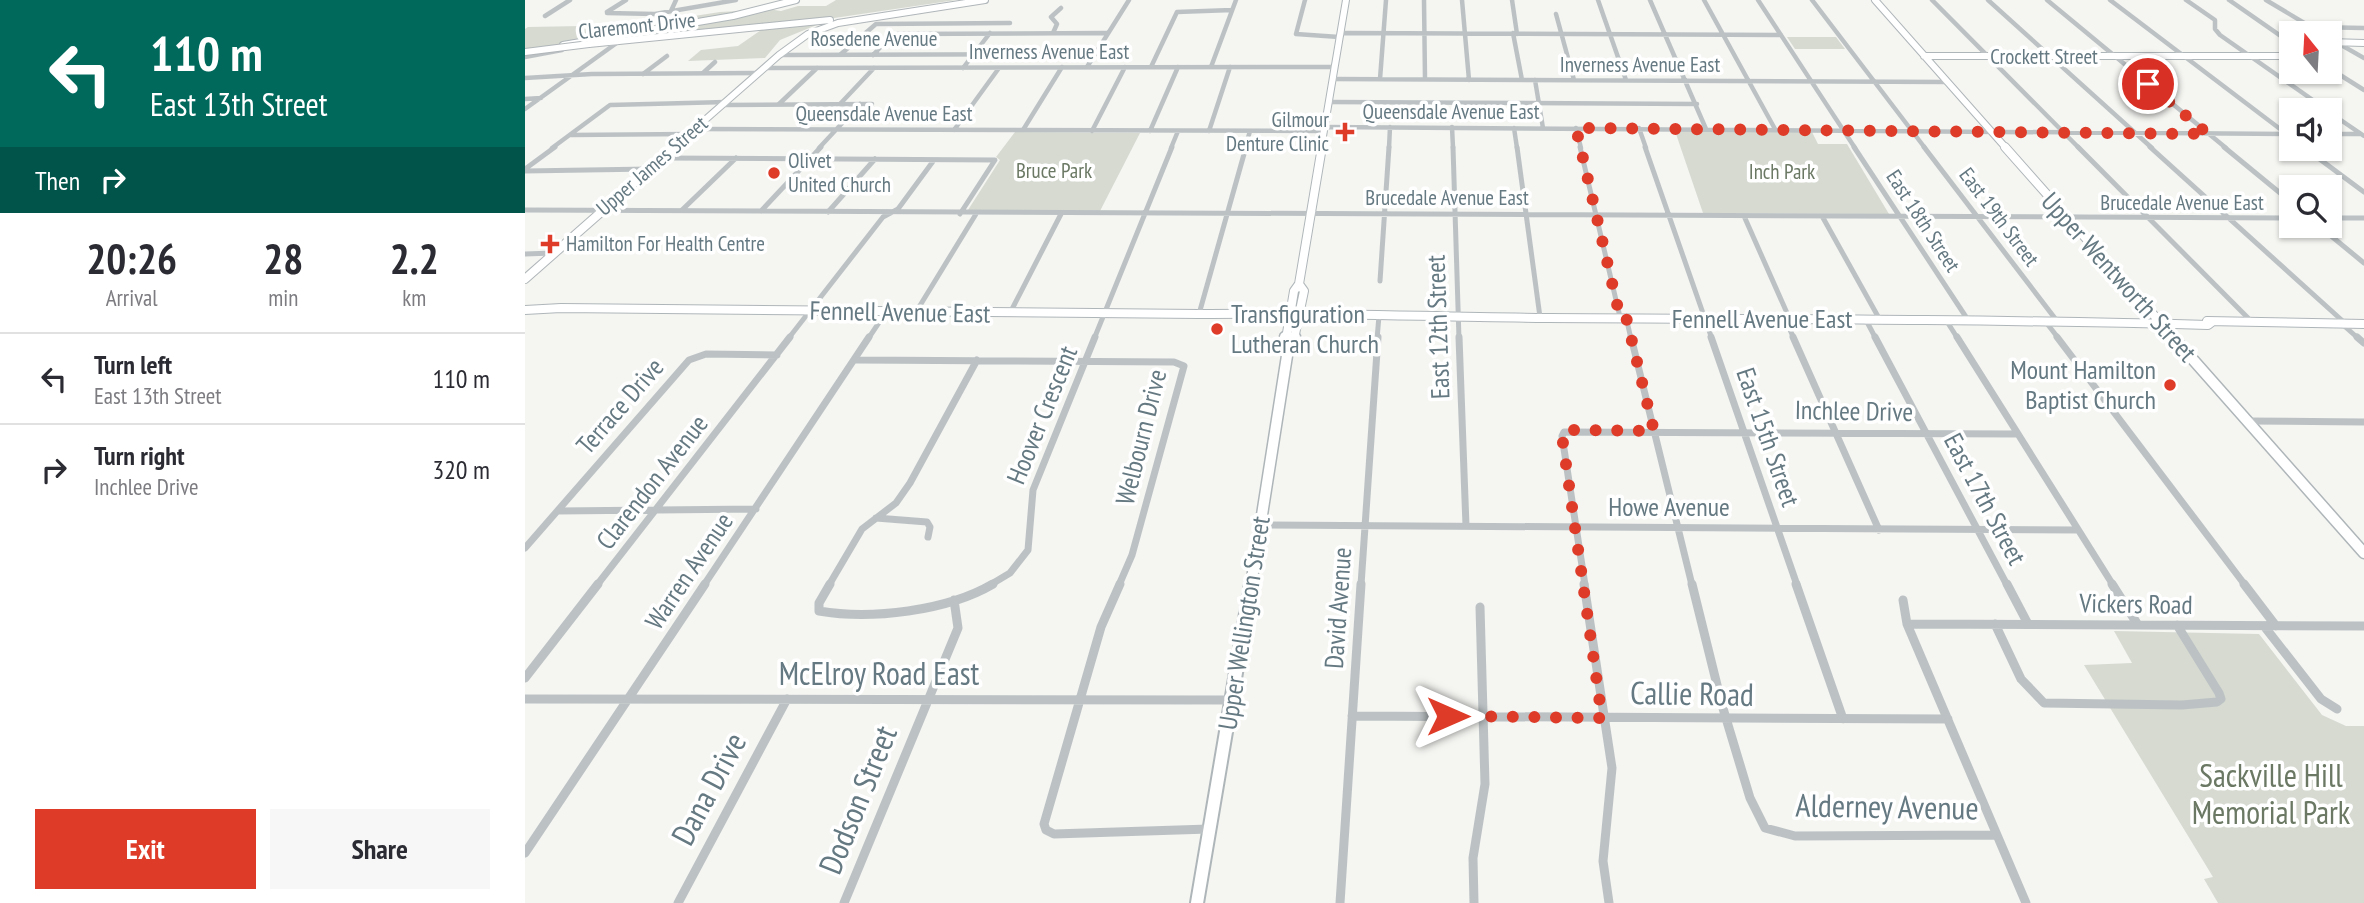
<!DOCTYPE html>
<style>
:root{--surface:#fff;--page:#f7f7f7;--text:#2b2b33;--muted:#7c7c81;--line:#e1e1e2;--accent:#de3b29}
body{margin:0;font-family:"PT Sans Narrow",sans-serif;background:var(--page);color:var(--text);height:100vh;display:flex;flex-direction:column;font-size:26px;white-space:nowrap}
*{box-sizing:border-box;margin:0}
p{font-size:23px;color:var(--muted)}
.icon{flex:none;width:38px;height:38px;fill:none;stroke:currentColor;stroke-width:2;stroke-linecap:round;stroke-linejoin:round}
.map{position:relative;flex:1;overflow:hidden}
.sheet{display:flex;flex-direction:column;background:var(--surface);width:525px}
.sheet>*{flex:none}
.banner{background:#00695c;color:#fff;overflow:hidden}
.needle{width:46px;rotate:342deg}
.fabs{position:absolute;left:1754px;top:21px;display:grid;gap:14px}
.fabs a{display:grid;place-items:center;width:63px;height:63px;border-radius:0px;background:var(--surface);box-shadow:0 2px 5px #0004;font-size:35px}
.pin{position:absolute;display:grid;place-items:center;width:60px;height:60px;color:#fff;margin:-30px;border:4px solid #fff;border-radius:50%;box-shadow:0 2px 7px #0007}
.me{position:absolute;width:77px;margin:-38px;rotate:90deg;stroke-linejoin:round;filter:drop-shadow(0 0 5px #0008)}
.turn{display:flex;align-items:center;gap:24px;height:147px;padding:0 35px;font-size:32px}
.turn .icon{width:91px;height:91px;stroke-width:2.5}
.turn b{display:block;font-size:49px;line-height:60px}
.then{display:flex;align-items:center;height:66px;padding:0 35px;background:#0003;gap:14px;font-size:26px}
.eta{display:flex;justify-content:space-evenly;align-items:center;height:119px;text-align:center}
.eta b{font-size:42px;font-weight:700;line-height:49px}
.button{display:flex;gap:14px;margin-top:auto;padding:14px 35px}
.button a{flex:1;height:80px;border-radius:0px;background:var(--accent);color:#fff;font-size:28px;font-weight:700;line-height:80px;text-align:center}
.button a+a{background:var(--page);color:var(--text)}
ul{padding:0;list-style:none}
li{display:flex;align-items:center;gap:21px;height:91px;padding:0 35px;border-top:2px solid var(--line)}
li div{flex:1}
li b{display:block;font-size:26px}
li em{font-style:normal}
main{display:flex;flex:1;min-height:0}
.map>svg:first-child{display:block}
</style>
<main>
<section class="sheet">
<div class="banner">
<div class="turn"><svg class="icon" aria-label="left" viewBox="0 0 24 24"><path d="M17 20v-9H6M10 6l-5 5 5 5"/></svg><div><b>110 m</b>East 13th Street</div></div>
<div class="then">Then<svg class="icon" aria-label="right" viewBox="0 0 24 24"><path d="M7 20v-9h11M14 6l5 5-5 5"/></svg></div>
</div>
<div class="eta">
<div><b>20:26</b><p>Arrival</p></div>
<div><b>28</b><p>min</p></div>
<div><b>2.2</b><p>km</p></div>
</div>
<ul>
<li><svg class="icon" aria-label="left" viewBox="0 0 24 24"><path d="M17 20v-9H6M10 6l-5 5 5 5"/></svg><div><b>Turn left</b><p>East 13th Street</p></div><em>110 m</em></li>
<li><svg class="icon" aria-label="right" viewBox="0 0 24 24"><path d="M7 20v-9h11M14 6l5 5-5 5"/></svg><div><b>Turn right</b><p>Inchlee Drive</p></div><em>320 m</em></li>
</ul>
<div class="button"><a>Exit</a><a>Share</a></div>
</section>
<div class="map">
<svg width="1839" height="903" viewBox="0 0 1839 903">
<rect width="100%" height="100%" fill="#f5f5f2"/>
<path fill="#d6dad1" d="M311,0h120l-142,21 -210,17 164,-29 13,2 17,-5h28z
M232,10l-224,40 -8,1v-22l3,-2 108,-2 84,-13z
M299,22l-44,18 -15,18 -77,3 13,-11 37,-4 26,-18z
M1262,37h49l9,12h-50z
M1150,131l137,1 6,12h29l42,70 -186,-1z
M490,132l125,1 -40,78 -132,-1 32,-50 -4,-3z
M1589,631l145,3 63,81 24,11h18v177h-146l-14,-24 9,-2 -129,-212 48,-2z"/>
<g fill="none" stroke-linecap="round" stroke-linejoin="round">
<defs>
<path id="secondary-far3" d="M1350,0l131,148
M1804,42l35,1
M38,45l170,-29 63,-16
M1399,56h367
M796,148l25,-148"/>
<path id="secondary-far2" d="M1480,147l170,192
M0,310l36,-2 638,6c116,-2 232,3 349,4 220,1 440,1 660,7l4,-3
M1682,321l157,3
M761,339l8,-48 5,-7 23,-137
M769,339l10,-48 -5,-7"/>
<path id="secondary-far1" d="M760,337l4,6
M1648,337l191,216
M726,585l38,-242 6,-6"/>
<path id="secondary" d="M672,903l54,-319"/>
<path id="primary-far1" d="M64,44l241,-24
M148,148l106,-93 29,-21 30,-11 147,-23"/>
<path id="primary" d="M0,279l150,-132"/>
</defs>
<use href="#secondary-far3" stroke="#afb6b9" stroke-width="8"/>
<use href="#secondary-far2" stroke="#afb6b9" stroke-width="10"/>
<use href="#secondary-far1" stroke="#afb6b9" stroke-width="13"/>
<use href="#secondary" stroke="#afb6b9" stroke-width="16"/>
<use href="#primary-far1" stroke="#b0b6b9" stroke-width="8"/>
<use href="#primary" stroke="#b0b6b9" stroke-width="10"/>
<path stroke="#bcc2c4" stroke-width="4.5" d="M780,0l-9,34 43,3
M899,0l1,79
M937,0l7,80
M987,0l5,34
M1073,0l28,80
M1125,0l56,129
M1179,0l71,129
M1233,0l97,148
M1287,0l113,148
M1407,0l147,148
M1463,0l164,148
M1522,0l179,148
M1585,0l178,135
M1661,0l29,20v9l5,6 107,75
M1704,0l62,43
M1741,0l55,33
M146,11l5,-11
M82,12l19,-12
M82,13l48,1 81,-14
M1031,14l18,66
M20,16l25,-16
M1787,27l52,1
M528,33l4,-9 -6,-7 10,-9
M815,33l441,2
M988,33l9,47
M1804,38l35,20
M316,54l35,-30 134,-1
M254,55l316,-1
M348,55l19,-20 6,-1 209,-1
M0,57l37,-7
M562,67l42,-67
M626,67l26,-55 55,-2
M686,67l25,-67
M238,68l572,-1
M438,68l27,-35
M1804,68l35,22
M178,73l12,-11
M118,74l24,-18
M0,78l67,-4 167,-1
M808,79l614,3
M855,79l6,-79
M1010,80l8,48
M0,99l16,-1
M804,102l368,2
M254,104l38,-36
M315,104l34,-36
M197,105l150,-1
M0,109l93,-67
M1804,112l35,24
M800,127l966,7
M927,127l1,21
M989,128l3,20
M1051,128l5,20
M1114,128l7,20
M170,129l630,2
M429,130l45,-62
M498,130l39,-63
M567,131l33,-64
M625,131l28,-64
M684,131l21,-64
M1804,134h31
M45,135l119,-1
M27,148l58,-43 116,-3
M294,148l41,-44
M646,148l7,-17
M720,148l5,-17
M864,148l1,-21"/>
<path stroke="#bcc2c4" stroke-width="5" d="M928,147l6,192
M992,147l23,170
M1055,147l40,170
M1120,147l67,192
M1329,147l114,173
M1399,147l133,174
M1553,147l174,175
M1625,147l196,177
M1699,147l67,55
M1781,149l58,43
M137,158l333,2 -35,54
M0,169l30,-22
M0,171l124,-2
M0,210l1766,8
M157,210l54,-52
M236,211l60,-64
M303,212l47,-53
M1219,216l43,97 1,12 6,14
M1297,216l58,104
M1804,218h35
M1794,226l45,37
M0,254l28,-1
M855,281l9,-134
M391,312l60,-98
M485,313l51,-99
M674,314l47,-167
M1101,317l5,22
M1341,320l10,19
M1421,320l12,19
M1520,321l14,18
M1817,324l17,15
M263,339l95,-122 15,-8 36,-49
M343,339l18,-27
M569,339l78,-192
M852,339l2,-23"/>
<path stroke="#bcc2c4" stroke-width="7" d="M934,337l7,189
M1106,337l61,248
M1186,337l86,248
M1268,337l86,193
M1350,337l132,248
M1432,337l156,248
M1532,337l188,248
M1832,337l7,6
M331,360l318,2 10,4 -52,189 -13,30
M1722,421l117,1
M33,511l198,-2
M351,518l51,4 3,5 -2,10
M735,525l818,5
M0,548l164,-188 17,-6 71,1
M72,585l193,-248
M179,585l165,-248
M304,585l33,-56 34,-26 14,-20 67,-123
M465,585l20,-12 18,-23 5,-60 62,-153
M836,585l17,-248
M1060,585l-23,-149 2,-4 453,2"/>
<path stroke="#bcc2c4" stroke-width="9" d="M305,584l-11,19v8c52,9 128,0 174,-27
M595,584l-19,43 -57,197 2,6 8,4 155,-5
M1059,584l28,184 -9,93 6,42
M1167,584l30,121 28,93 15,30 30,8 202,-1
M1271,584l47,135
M1482,584l21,40
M1587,584l26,41
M1719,584l32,42
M1378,600l4,24 119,279
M1382,624l457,2
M1470,624l26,55 23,24 138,2 35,-3 4,-3 -2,-6 -42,-68
M1739,626l57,73 16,10
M0,678l73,-94
M0,699l708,1
M827,716l596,3
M0,853l180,-269
M153,903l109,-204
M319,903l114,-275 -4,-28
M815,903l21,-319
M949,903l-1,-45 12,-74 -5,-177"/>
<use href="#secondary-far3" stroke="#fff" stroke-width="6"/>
<use href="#secondary-far2" stroke="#fff" stroke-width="8"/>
<use href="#secondary-far1" stroke="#fff" stroke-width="10"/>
<use href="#secondary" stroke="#fff" stroke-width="12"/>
<use href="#primary-far1" stroke="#fff" stroke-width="6"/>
<use href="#primary" stroke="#fff" stroke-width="8"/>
<defs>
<path id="primary-bridge" d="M0,52l64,-8"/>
</defs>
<use href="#primary-bridge" stroke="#b0b6b9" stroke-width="8" stroke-linecap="butt"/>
<use href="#primary-bridge" stroke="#fff" stroke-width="6"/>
</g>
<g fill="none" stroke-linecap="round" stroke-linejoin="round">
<path stroke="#de3b29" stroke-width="12" stroke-dasharray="0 21.6" d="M923,716l154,2 -40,-282 2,-4 8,-2 82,1 -28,-114h-6l-44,-189 632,6 -60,-50"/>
</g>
<g fill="#de3b29" stroke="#fff" stroke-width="2.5">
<path d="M816.5 121.5h7v7h7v7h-7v7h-7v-7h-7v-7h7z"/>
<circle cx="249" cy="173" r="7"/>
<path d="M21.5 233.5h7v7h7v7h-7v7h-7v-7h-7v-7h7z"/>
<circle cx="692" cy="329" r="7"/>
<circle cx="1645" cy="385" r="7"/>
</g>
<g text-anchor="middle" stroke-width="7" stroke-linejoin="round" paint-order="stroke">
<g font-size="21" fill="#657982" stroke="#fff">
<text transform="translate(112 26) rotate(-6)" y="7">Claremont Drive</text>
<text x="349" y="46">Rosedene Avenue</text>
<text x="524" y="59">Inverness Avenue East</text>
<text x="1519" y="64">Crockett Street</text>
<text x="1115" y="72">Inverness Avenue East</text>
<text x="926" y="119">Queensdale Avenue East</text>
<text x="359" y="121">Queensdale Avenue East</text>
<text transform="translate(127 166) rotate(-41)" y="7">Upper James Street</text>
<text x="922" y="205">Brucedale Avenue East</text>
<text x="1657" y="210">Brucedale Avenue East</text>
<text transform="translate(1474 217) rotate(53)" y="7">East 19th Street</text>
<text transform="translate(1398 221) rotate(57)" y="7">East 18th Street</text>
</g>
<g font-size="21" fill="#657982" stroke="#fff" text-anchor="start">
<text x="804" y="127" text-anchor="end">Gilmour<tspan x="804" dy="24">Denture Clinic</tspan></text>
<text x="263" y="168">Olivet<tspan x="263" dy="24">United Church</tspan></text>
<text x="41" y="251">Hamilton For Health Centre</text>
</g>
<g font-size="21" fill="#6b7964" stroke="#fff">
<text x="529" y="178">Bruce Park</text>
<text x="1257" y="179">Inch Park</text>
</g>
<g font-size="26" fill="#657982" stroke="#fff">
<text transform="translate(1594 277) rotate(48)" y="9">Upper Wentworth Street</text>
<text transform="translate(375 312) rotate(1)" y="9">Fennell Avenue East</text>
<text x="1237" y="328">Fennell Avenue East</text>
<text transform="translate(913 327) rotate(-92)" y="9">East 12th Street</text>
<text transform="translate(95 406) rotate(-49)" y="9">Terrace Drive</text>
<text transform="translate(1329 411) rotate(1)" y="9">Inchlee Drive</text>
<text transform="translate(517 415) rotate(-68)" y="9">Hoover Crescent</text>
<text transform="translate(616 437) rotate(-76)" y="9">Welbourn Drive</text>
<text transform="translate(1243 437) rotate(71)" y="9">East 15th Street</text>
<text transform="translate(127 482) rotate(-52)" y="9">Clarendon Avenue</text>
<text transform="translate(1460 499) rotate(62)" y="9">East 17th Street</text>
<text x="1144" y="516">Howe Avenue</text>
<text transform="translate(164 571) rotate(-56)" y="9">Warren Avenue</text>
<text transform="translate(1611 604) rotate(1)" y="9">Vickers Road</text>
<text transform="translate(813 608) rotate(-86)" y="9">David Avenue</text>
<text transform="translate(719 623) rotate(-81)" y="9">Upper Wellington Street</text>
</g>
<g font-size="26" fill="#657982" stroke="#fff" text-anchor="start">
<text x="706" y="323">Transfiguration<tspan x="706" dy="30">Lutheran Church</tspan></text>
<text x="1631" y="379" text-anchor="end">Mount Hamilton<tspan x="1631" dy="30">Baptist Church</tspan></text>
</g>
<g font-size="32" fill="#657982" stroke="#fff">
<text x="354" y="685">McElroy Road East</text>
<text transform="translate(1167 694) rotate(1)" y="11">Callie Road</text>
<text transform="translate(184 789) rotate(-62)" y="11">Dana Drive</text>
<text transform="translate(333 800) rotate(-68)" y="11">Dodson Street</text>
<text transform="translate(1362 807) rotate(1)" y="11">Alderney Avenue</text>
</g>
<g font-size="32" fill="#6b7964" stroke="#fff">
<text x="1746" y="787">Sackville Hill<tspan x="1746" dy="37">Memorial Park</tspan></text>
</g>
</g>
</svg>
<div class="fabs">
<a><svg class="needle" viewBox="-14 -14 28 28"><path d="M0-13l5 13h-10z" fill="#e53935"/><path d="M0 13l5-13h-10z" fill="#7c7c81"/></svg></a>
<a><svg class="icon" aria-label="sound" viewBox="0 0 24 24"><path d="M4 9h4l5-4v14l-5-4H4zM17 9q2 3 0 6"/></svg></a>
<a><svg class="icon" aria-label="search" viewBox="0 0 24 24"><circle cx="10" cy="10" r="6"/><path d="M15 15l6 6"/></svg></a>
</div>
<div class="pin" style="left:1623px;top:84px;background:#d93025"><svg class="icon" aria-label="arrive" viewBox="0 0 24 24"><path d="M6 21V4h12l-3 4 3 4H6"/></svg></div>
<svg class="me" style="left:923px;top:716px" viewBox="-20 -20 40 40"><path d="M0-17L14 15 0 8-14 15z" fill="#de3b29" stroke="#fff" stroke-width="4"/></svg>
</div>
</main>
